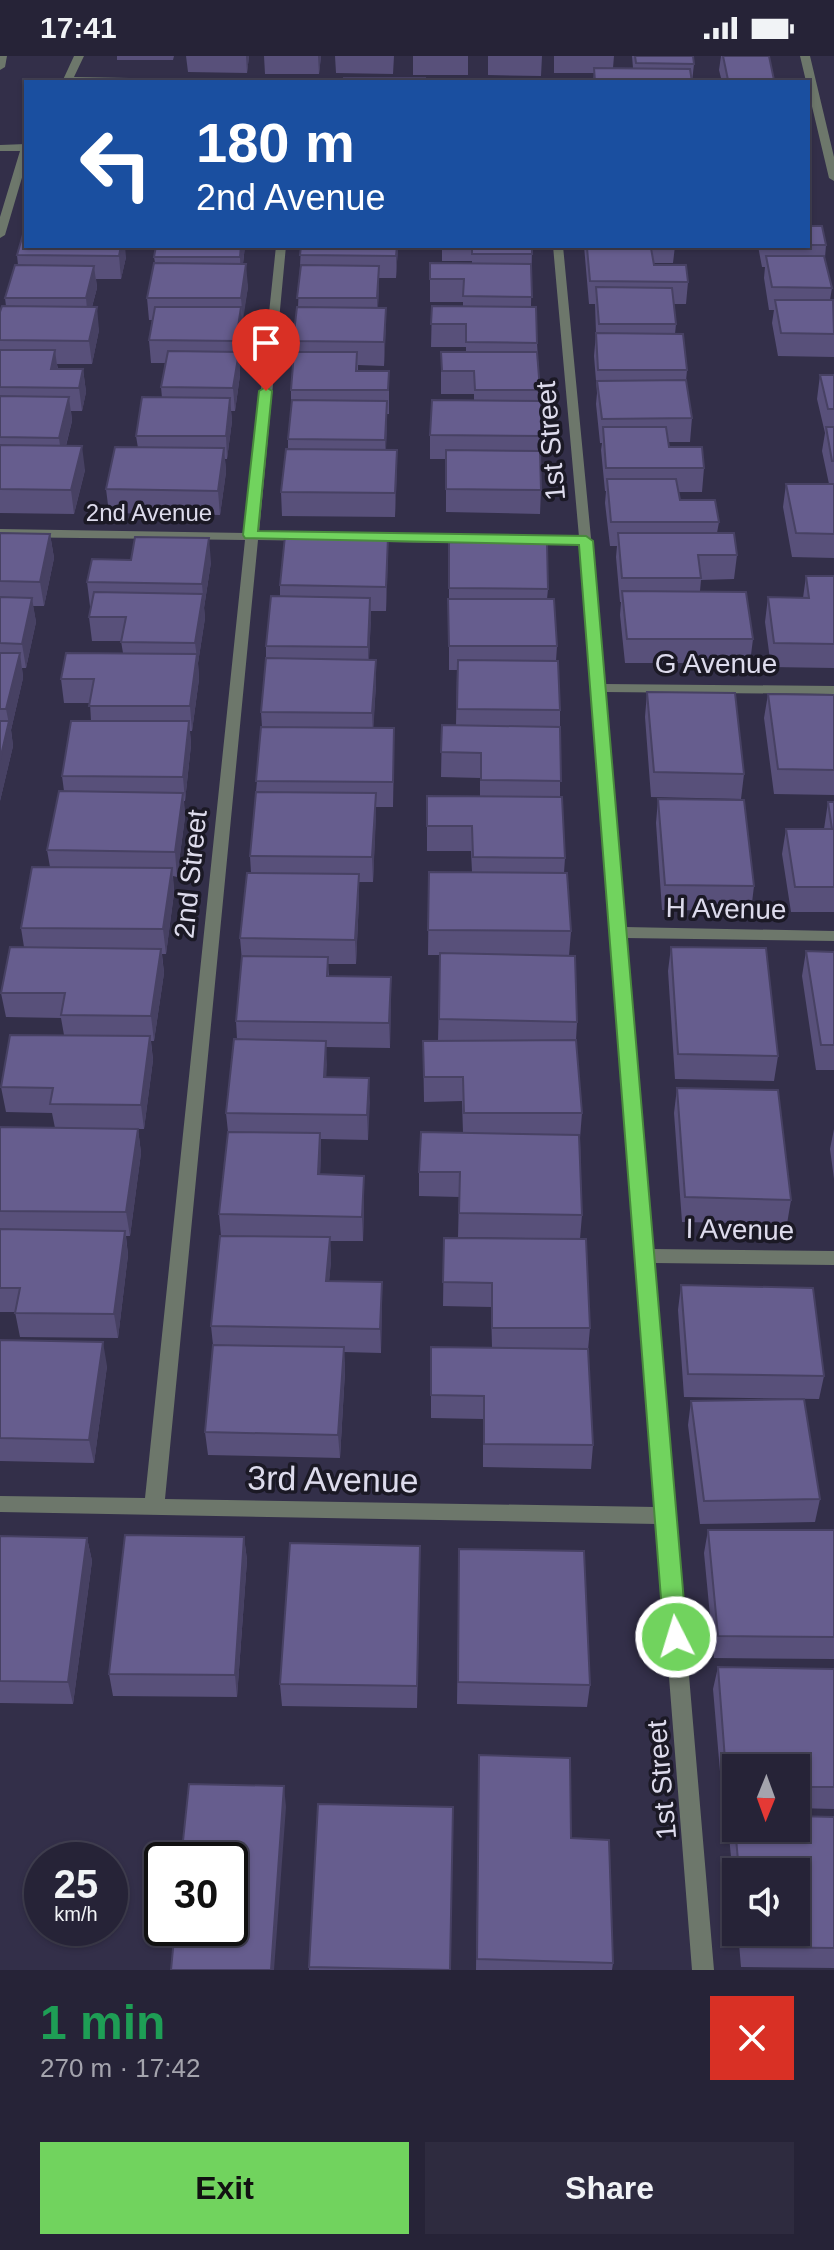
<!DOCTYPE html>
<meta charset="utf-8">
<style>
:root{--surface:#262337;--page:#2e2b3f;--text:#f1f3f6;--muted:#a4a4ad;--line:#424052;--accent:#71d35e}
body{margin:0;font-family:Helvetica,sans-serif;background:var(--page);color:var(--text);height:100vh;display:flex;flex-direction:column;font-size:30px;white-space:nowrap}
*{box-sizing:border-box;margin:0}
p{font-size:26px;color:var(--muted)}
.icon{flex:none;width:44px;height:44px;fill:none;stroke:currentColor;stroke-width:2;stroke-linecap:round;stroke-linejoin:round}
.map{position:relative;height:1914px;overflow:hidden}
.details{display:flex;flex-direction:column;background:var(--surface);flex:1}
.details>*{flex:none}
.banner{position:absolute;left:24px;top:24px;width:786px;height:168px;border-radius:0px;box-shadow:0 2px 6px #0004,0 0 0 2px var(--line);background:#1a4fa0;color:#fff;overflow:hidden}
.needle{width:52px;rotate:181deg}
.controls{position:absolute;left:722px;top:1698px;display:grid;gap:16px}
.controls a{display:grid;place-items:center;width:88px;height:88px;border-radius:0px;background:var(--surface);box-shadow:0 2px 6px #0004,0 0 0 2px var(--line);font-size:40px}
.speed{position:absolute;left:24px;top:1786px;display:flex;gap:16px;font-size:40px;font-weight:700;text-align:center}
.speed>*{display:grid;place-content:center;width:104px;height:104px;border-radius:50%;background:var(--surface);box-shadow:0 2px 6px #0004,0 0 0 2px var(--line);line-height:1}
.speed small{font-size:20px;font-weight:400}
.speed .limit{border:4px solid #111;border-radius:12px;background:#fff;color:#111}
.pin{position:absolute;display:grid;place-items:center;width:68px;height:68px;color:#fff;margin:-82px -34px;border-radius:50% 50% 50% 0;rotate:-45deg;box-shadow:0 0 8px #0007}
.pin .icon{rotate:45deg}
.me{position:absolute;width:88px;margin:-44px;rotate:355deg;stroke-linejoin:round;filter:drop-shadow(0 0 6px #0008)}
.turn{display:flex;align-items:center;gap:28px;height:168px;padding:0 40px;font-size:36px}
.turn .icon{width:104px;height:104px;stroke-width:2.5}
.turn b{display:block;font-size:56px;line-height:68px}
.round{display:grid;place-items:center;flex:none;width:84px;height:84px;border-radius:0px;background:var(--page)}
.headline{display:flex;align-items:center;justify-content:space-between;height:136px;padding:0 40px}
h1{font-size:48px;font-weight:600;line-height:60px;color:#1e9e55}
.action{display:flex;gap:16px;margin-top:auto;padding:16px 40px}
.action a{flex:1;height:92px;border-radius:0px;background:var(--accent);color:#111;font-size:32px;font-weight:600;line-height:92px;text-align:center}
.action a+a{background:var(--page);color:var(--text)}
.status{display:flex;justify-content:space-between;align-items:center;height:56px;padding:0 40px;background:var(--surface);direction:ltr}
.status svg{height:22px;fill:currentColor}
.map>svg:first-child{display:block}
</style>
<div class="status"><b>17:41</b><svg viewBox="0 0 49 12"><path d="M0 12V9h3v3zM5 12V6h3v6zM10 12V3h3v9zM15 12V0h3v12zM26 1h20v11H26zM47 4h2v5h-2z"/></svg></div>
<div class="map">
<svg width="834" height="1914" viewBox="0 0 834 1914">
<rect width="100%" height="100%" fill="#332f49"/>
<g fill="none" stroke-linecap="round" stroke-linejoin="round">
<path fill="#6d776b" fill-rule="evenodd" d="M0,0h7l-2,11 -5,3z"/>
<path fill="#6d776b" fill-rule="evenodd" d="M74,0h10l-10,21 112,2 5,3h-129z
M800,0h10l24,101v24l-5,-3z
M26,88v20l-21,71 -5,3v-21l20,-66h-20v-6z
M276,190h10l-27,287 320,4 -26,-291h10l42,438 229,2v8l-229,-2 20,235 209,4v10l-208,-3 27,311 181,2v14l-180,-2 60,707h-22l-35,-446 -657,-12v-16l145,2 100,-958 -245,-3v-8l246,4zM258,484l322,5 75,962 -490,-8z"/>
</g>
<path fill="#58507a" d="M117,0h57l-1,4h-56z
M186,0h63l-2,17 -59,-1z
M264,0h57l-2,18h-54z
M335,0h59l-1,18 -57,-1z
M413,0h55v19h-55z
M488,0h54l-1,20 -53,-1z
M554,0h60l-1,12h20l-1,-12h61l1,8 -2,18h-99l1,-9h-40z
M721,0h48l5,26h-52l-3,-12z
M26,168l100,33 -5,22h-25l1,9 -5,19 7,23 -7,34h-35l1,5h25l3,23 -4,19h-11l1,10 -6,25 19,24 -11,44 -74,-1v-201l6,-6 -1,-8 13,-33 -1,-10z
M808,170l18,19 -1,13 7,30 -2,12 4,5v52l-56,-1 -6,-33 2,-13h-5l-5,-32 1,-11h-3l-4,-21h50z
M245,190l-2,18 5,23 -6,34 1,9 -4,25 1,20 -5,36h-4l1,10 -5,38h-2l1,13 -6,43 -111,-2 -3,-24 32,-41 -2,-12 26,-38 -1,-11 4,-24h-14l-2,-23 3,-20h-3l-2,-22 8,-35 -1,-6z
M301,190h97l-2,32h-17l-1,30h8l-2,58 -26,-1v6h31v43h-2l-1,36h11l-2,67 -113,-1 -1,-24 7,-43v-10l3,-32v-17l3,-32 -1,-17 5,-34z
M442,190h90l-1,61 6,36 3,47 1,100 -1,24 -94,-2v-53h-16v-24l44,-35v-6h-33v-42h25v-5h-35l1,-41h31v-4h-33v-39h42v-2h-30z
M584,190h91l-2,17h-20l1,2 34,17 -2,22h-13l3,20 -1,10 12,36 -1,11 6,37 -2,24h-22l1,5 35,21 -2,24h-23l1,8 39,22 -2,11 20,22 -3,24 -33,1 -1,11 53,48 -3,24h-125l-5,-48 1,-13h-1l-4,-45 1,-11h-7l-5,-43 1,-12h-1l-4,-41 1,-7h-2l-4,-39 1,-11 -3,-37 2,-23 -1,-29h-6z
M820,319h14v183l-42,-1 -9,-50 3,-23h43l-7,-33 3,-18 -8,-34z
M0,477l50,1 4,24 -10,48h-11l3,16 -10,46h-4l1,10 -12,52 2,16 -13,55z
M388,481l-2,74h-15l-2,49 7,24 -3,44 21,25 -1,54h-17l-3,75h-14v17l-3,65h-28l1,12 62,1 -1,71 -64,-1v30l43,1 -1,62 -47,-1 -1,35 44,26 -1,41h-33l1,20 -2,20 53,1 -1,71 -37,-1 1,19 -5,87 -132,-3 -3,-23 8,-87 -2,-19 10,-90 -2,-22 9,-82 -2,-19 11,-74 -1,-18 6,-60 -2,-23 11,-65 -1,-17 12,-129 -1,-15 5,-53v-13l14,-49v-12z
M449,486l99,47 -1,10 10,47 -1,15 4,49v87l5,61 -1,15 7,58 -2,25 8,66 -1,18 6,73 -2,25 2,77 -2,24 10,89 -2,22 5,95 -2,24 -108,-2v-48l-52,-1v-71l61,1 -1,-41 -48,-1 1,-68h84l-70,-1 1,-40 -40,-1v-24l44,-39 -1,-32 -38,1 -1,-61h15l2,-86h-12l1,-83h43l-1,-21h-44v-55h53v-18l-39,-1 1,-52h14l1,-55h-8z
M211,506l-7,46 1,10 -7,45 1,16 -7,52h-2l1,14 -6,56h-1l1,16 -8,60 -4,-1 1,17 -8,61h-4l2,19 -10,68h-3l2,19 -9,69h-6l3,24 -11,83h-4l2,19 -10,83 -98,-1 -5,-25h-15v-185l55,1 -3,-15 -46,-1 -5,-25 63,-52 -3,-17 -55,-1 -5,-24 23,-46 -3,-19 29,-61 -3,-17 17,-59 -2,-15 29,-55 -1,-18h-26l-3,-24 62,-26 -2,-12h-29l-3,-24 2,-11h-1l-3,-24z
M806,520h28v92l-63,-1 -6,-45 3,-25 35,1z
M647,636l97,82 -3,25 -90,-2 -6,-80z
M768,638l66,1v100l-60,-1 -10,-76z
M658,743l96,87 -3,25 -89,-1 -6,-87z
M828,746h6v110h-43l-9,-58 4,-25h38z
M671,891l107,109 -4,25 -99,-2 -7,-108z
M806,895l28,1v118h-18l-14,-94z
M677,1032l114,112 -4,24 -105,-2 -8,-109z
M834,1073v50l-4,-30z
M681,1229l143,91 -5,23 -135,-2 -6,-87z
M0,1284l107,26 -13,97 -94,-2z
M691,1345l129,98 -5,23 -115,2 -12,-99z
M708,1474h126v129l-120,-1 -10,-105z
M0,1480l87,2 5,23 -19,143 -73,-1z
M244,1481l3,23 -10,137 -124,-1 -4,-22z
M459,1493l131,136 -3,22 -130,-3z
M420,1513l-3,139 -135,-2 -2,-22z
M718,1611l116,2v140l-38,-1v-40h-60v39h-13l-10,-118z
M479,1699l92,83 42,125 -1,7h-136z
M734,1759l100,2v151l-93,-1 -3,-35h58v-60h-60v38l-7,-74z
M309,1911l141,3h-141z"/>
<path fill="#474163" d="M246,0h3l-2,17z
M318,0h3l-2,18z
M121,190h4l1,11 -5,22 -2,-23z
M241,190h4l-4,34 -1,-23z
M397,190h1l-2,32v-22z
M246,208l2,23 -5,34 -2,-23z
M94,210l3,22 -9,33 -2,-23z
M379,210v23l-2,32v-23z
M97,251l2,23 -7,34 -3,-23z
M241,251l2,23 -4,25 1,20 -5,36 -2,-23 4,-27 -1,-20z
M386,252v23l-2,35v-24z
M55,294l3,23 -7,-4z
M83,313l3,23 -4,19 -3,-23z
M69,341l3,24 -10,40 -3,-23z
M230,342l2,23 -5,38 -1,-23z
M387,345v24l-2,39v-24z
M82,390l3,24 -11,44 -3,-24z
M224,392l2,24 -6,43 -2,-24z
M397,394v24l-2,43v-24z
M50,478l4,24 -10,48 -4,-24z
M388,481v24l-2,50v-24z
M209,482l2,24 -7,46 -2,-24z
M203,538l2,24 -7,45 1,16 -7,52 -2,-25 7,-47 -2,-16z
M32,542l4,24 -10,46 -4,-24z
M370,542l1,24 -3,50v-25z
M20,597l3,25 -12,52 2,16 -13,55v-41l9,-36 -3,-15z
M376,604v24l-3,53 -1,-24z
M189,665l2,24 -6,56 -2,-24z
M183,737l2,24 -8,60 -2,-25z
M376,737v25l-3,64 -1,-25z
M172,812l2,25 -8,61 -3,-25z
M359,818v25l-3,65 -1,-24z
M161,893l3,24 -10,68 -3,-25z
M391,921v25l-1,46 -1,-25z
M150,980l3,24 -9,69 -3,-24z
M326,985l1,24 -2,37 -1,-25z
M369,1022l1,25 -2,37 -1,-25z
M138,1073l3,24 -11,83 -4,-24z
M320,1077l1,25 -2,41 -1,-25z
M364,1120v24l-1,41 -1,-24z
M125,1175l3,24 -10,83 -4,-24z
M330,1181l1,24 -4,44 -1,-24z
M382,1226v24l-1,47 -1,-24z
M103,1286l4,24 -13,97 -5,-23z
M344,1291l1,24 -5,87 -2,-23z
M244,1481l3,23 -10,137 -2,-22z
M87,1482l5,23 -19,143 -5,-22z
M284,1730l2,21 -12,163h-3z"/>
<path fill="#665d8e" stroke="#474163" stroke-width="2" d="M635,0h58l1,8 -58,-1z
M723,0h46l5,24h-46z
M594,12l96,1 2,13h-97z
M344,22h81v4h-81z
M453,24l92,1v1h-92z
M26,168v22h95l-2,10 -102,-1z
M808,170h14l4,19h-18z
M156,190h85l-1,11h-86z
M301,190h96l-1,10 -96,-1z
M472,190h60v8h-60z
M587,192h64l3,17h32l2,17 -98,-1z
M766,200h58l8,32 -60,-1z
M154,207l92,1 -5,34h-94z
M430,207l101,1 1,33 -69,-1 1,-17h-34z
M15,209l79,1 -8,32h-81z
M301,209l78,1 -2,32h-80z
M596,231l76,1 4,36h-77z
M775,244h58l1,34 -53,-1z
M2,250l95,1 -8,34 -89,-1v-28z
M432,250l104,1 1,36 -71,-1v-18h-35z
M155,251h86l-5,34 -87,-1z
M297,251l89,1 -2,34 -91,-1z
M596,277l87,1 4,36h-89z
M0,294h55l-4,19h32l-4,19 -79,-1z
M168,295l71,1 -6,36 -72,-1z
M294,296h63l-1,19h33l-1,19h-97z
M441,296h96l3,38h-65l-1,-19h-32z
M820,319h14v34h-6z
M686,324l6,38 -90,1 -5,-38z
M0,340l69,1 -10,41 -59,-1z
M142,341l88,1 -4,38h-90z
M292,344l95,1 -2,39 -97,-1z
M432,344l109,1v35l-111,-1z
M603,371h63l3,20h33l2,21h-98z
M826,371h8v34h-2z
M0,389l82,1 -11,44 -71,-1z
M115,391l109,1 -6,43 -112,-2z
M286,393l111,1 -2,43 -114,-1z
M446,394l94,1 1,39 -95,-1z
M607,423h69l4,21h35l4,22h-108z
M786,428h48v50l-38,-1z
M0,477l50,1 -10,48 -40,-1z
M618,477h116l3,22h-39l3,23h-79z
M285,480l103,1 -2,50 -106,-2z
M135,481l74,1 -7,46 -115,-2 5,-23 39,1z
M449,486l98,1 1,46 -99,-1z
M806,520h28v68l-60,-1 -6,-46 41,1z
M622,535l124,1 7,47h-126z
M94,536l109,2 -8,49 -74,-1 5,-25h-37z
M271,540l99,2 -2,49 -102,-1z
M0,541l32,1 -10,46 -22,-1z
M448,543h106l3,47h-108z
M0,597h20l-14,56h-6z
M66,597l131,1 -7,52h-101l5,-27h-33z
M266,602l110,2 -4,53 -111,-1z
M458,604l100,1 2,49 -103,-1z
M647,636l88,1 9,81 -90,-2z
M768,638l66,1v75l-56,-1z
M0,665h9l-9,39z
M71,665h118l-6,56 -121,-1z
M442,669l118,2 1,54 -80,-1v-27l-40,-1z
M261,671l133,1 -1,54 -137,-1z
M59,735l124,2 -8,59 -128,-2z
M256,736l120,1 -4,64 -122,-1z
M427,740l135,1 3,61 -92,-1 -1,-31h-45z
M658,743l86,1 10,86 -89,-1z
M828,746h6v85h-39l-9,-58h46z
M32,811l140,1 -9,61 -142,-1z
M429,816l138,1 4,58 -143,-1z
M247,817l112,1 -4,66 -115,-2z
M10,891l151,2 -10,67 -90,-1 4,-22h-64z
M671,891l95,1 12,108 -100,-2z
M806,895l28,1v93h-13z
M440,897l135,3 2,66 -138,-3z
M242,900l86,1 -1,19 64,1 -2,46 -153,-2z
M10,979l140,1 -9,69 -91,-1 3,-16 -52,-1z
M234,983l92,2 -2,36 45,1 -2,37 -141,-2z
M576,984l6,73h-118l-1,-36h-39l-1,-36z
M677,1032l101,2 13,110 -106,-3z
M0,1071l138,2 -12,83 -126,-1z
M228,1076l92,1 -2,41 46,2 -2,41 -143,-3z
M421,1076l158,3 3,80 -123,-2 1,-41h-41z
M0,1173l125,2 -11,83 -99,-1 5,-25h-20z
M220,1180l110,1 -4,44 56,1 -2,47 -169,-3z
M444,1182l142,1 4,89h-98v-45l-49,-1z
M681,1229l132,3 11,88 -136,-2z
M0,1284l103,2 -14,98 -89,-2z
M213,1289l131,2 -6,88 -133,-3z
M431,1291l157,2 5,96 -109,-1v-48l-53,-1z
M804,1343l16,100 -116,2 -13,-100z
M708,1474h126v107l-116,-1z
M125,1479l119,2 -9,138 -126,-1z
M0,1480l87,2 -19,144 -68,-1z
M290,1487l130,3 -3,140 -137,-2z
M459,1493l125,2 6,134 -132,-3z
M718,1611l116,2v118h-38v-19h-60v18h-9z
M479,1699l91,3 1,80 38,2 4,123 -136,-4z
M189,1728l95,2 -13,184h-100l4,-42h55v-68h-49z
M318,1748l135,3 -3,163 -141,-3z
M734,1759h2v13h60v-12l38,1v131l-88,-1 -1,-15h51v-60h-57z"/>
<path fill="#71d35e" stroke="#49893d" stroke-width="2" d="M266,331l6,4 -14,140 328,5 7,5 94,1096 -3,8 -8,3 -9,-3 -3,-8 -85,-1092 -334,-7 -2,-3 16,-144z"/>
<g text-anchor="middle" stroke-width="7" stroke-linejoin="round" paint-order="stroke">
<g font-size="24" fill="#dddbec" stroke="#1b1925">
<text x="149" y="465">2nd Avenue</text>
</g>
<g font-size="28" fill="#dddbec" stroke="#1b1925">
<text transform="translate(550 385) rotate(-95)" y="10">1st Street</text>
<text x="716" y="617">G Avenue</text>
<text transform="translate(190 818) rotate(-84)" y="10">2nd Street</text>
<text transform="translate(726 852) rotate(1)" y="10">H Avenue</text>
<text transform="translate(740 1173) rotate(1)" y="10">I Avenue</text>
<text transform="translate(661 1724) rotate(-95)" y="10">1st Street</text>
</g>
<g font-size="34" fill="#dddbec" stroke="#1b1925">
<text transform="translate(333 1423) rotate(1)" y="12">3rd Avenue</text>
</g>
</g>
</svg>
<div class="controls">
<a><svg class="needle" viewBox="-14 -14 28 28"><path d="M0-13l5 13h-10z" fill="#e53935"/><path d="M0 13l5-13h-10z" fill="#a4a4ad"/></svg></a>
<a><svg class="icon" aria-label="sound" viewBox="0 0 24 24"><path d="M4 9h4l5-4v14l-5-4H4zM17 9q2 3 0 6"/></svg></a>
</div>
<div class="speed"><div>25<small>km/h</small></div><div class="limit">30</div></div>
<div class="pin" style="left:266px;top:335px;background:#d93025"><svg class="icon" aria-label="arrive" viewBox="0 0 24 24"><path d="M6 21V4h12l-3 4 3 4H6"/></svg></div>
<svg class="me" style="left:676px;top:1581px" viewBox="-20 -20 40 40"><circle r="17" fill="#71d35e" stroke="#fff" stroke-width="3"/><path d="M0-11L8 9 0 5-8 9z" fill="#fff"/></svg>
<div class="banner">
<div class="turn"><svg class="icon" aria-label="left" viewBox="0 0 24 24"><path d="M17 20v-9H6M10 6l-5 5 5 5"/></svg><div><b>180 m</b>2nd Avenue</div></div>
</div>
</div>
<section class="details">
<div class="headline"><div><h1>1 min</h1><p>270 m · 17:42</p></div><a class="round" style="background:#d93025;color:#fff"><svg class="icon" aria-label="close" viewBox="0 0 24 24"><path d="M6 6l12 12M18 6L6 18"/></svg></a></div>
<div class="action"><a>Exit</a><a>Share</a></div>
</section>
